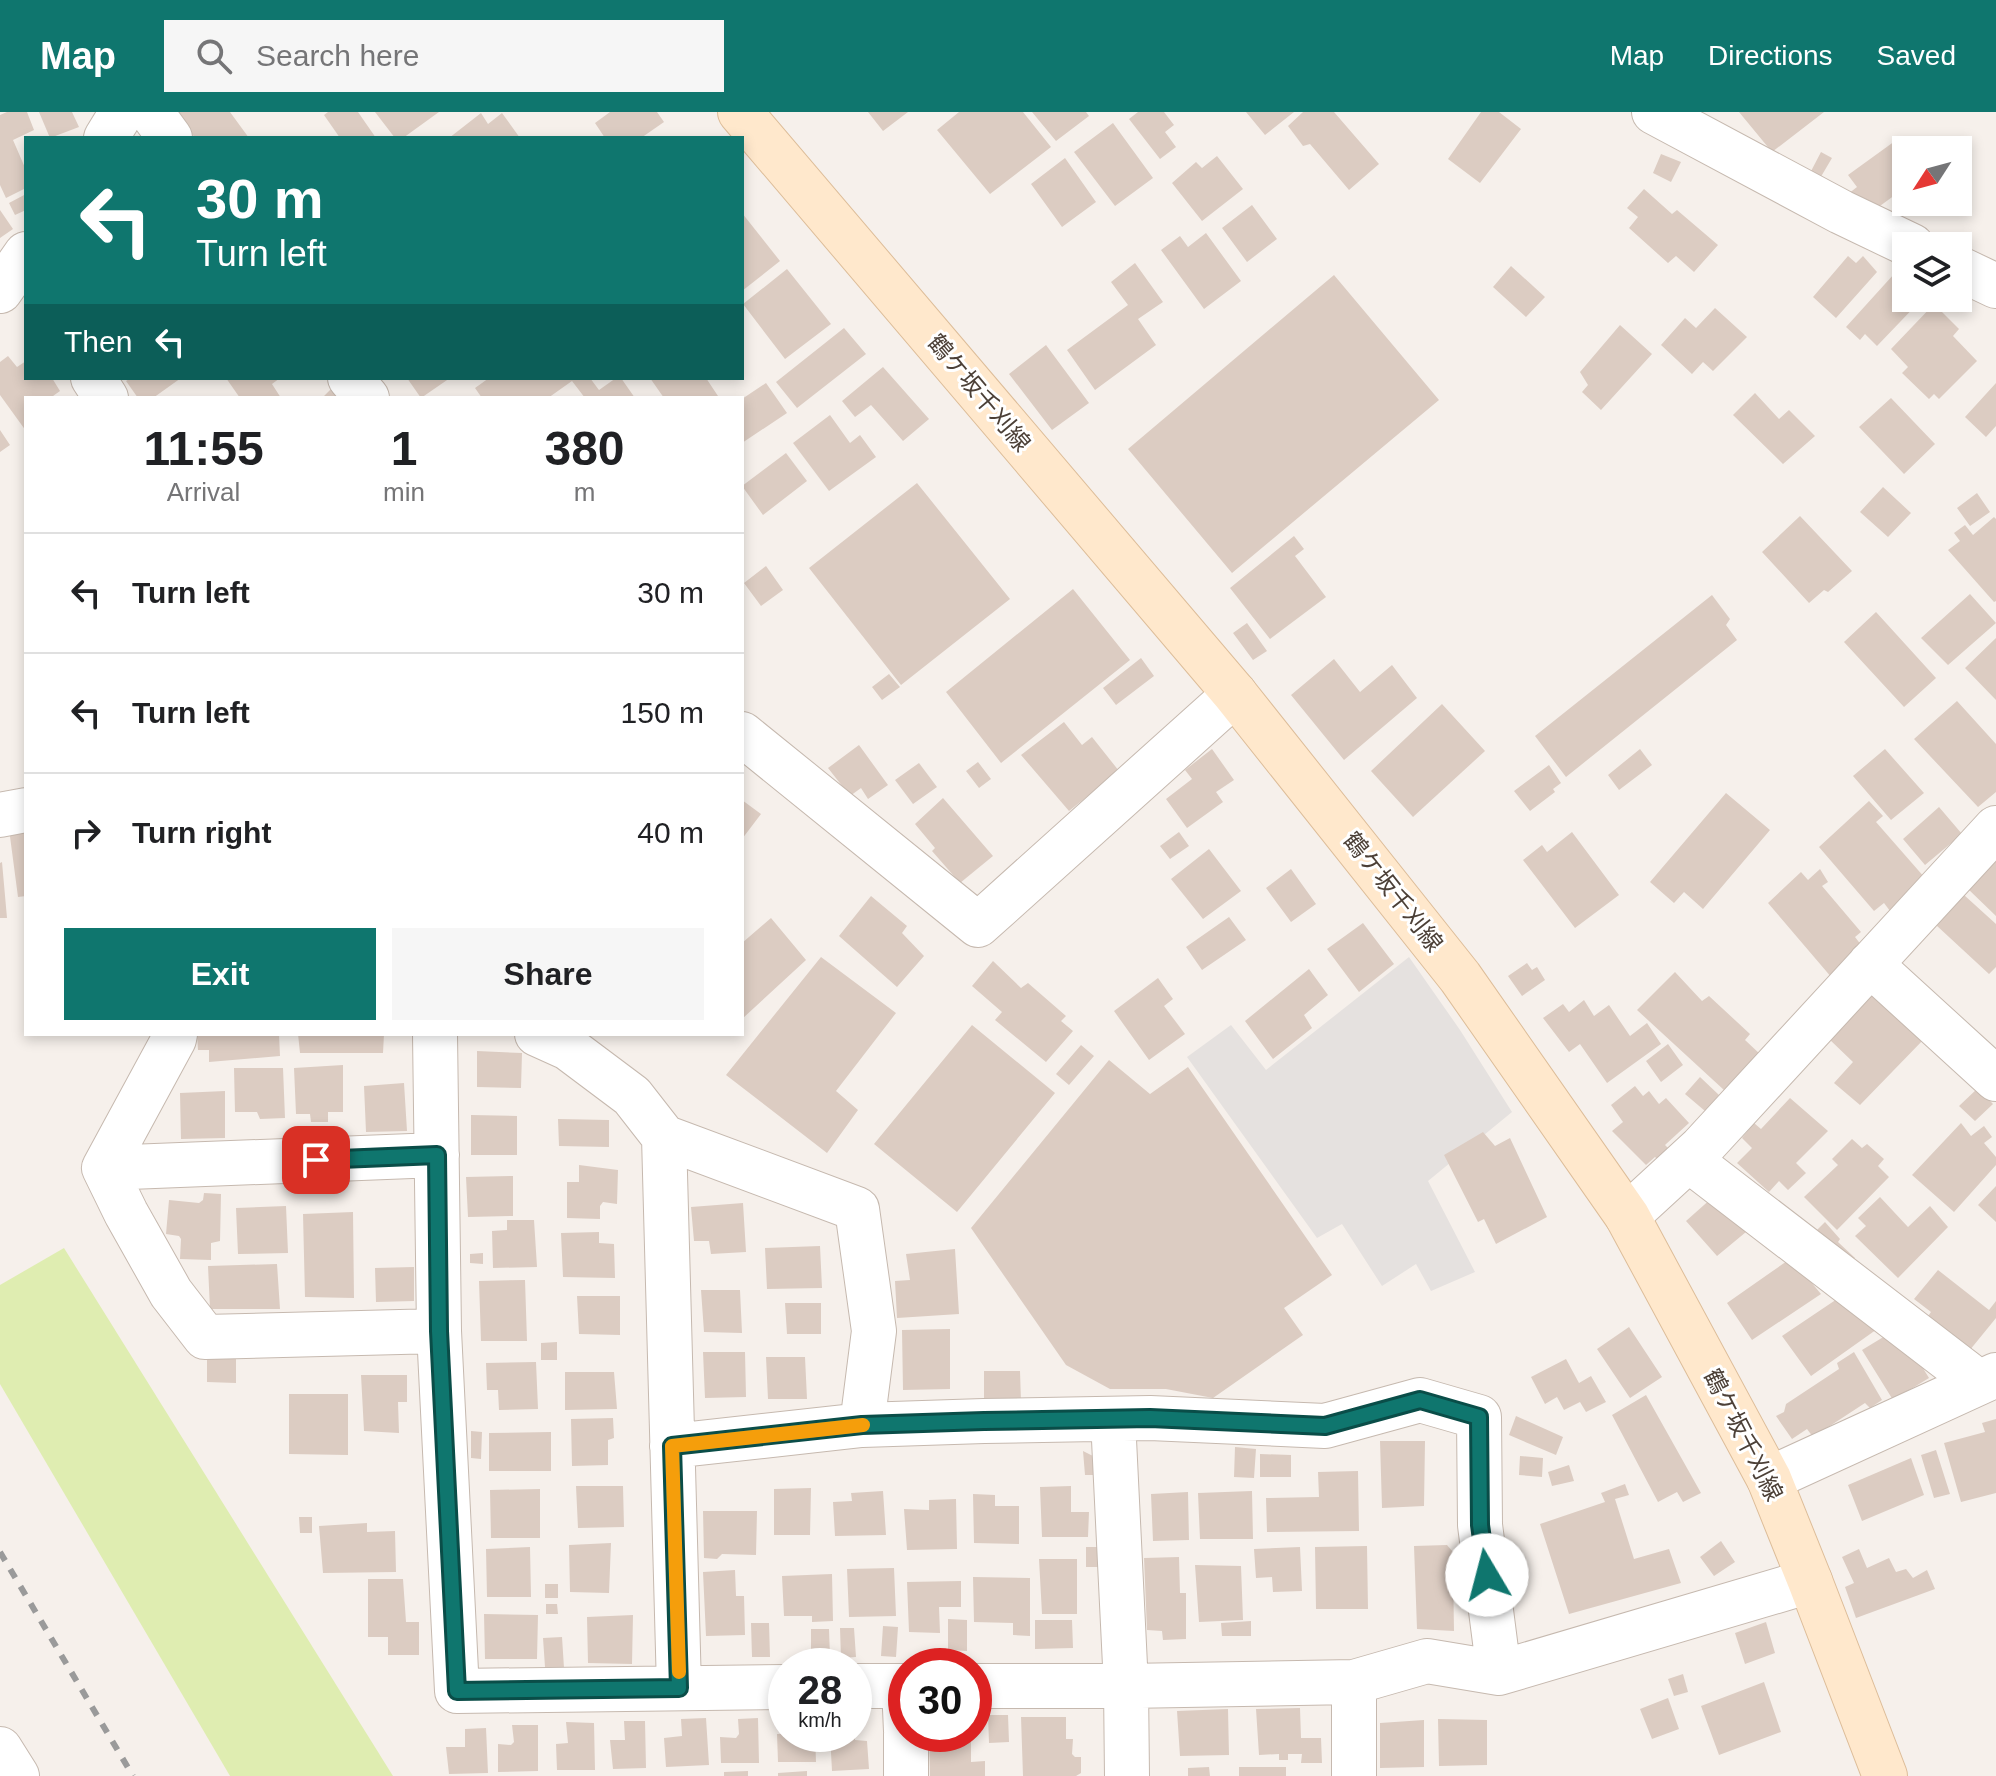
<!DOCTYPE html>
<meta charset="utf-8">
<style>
:root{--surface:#fff;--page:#f6f6f6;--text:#202124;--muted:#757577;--line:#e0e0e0;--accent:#0f766e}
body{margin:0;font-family:Arial,"Noto Sans JP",sans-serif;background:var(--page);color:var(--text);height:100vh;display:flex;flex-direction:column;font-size:30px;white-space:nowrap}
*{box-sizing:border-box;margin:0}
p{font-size:26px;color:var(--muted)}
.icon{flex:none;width:44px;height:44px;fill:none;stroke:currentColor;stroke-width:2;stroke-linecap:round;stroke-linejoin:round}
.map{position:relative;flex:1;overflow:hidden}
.panel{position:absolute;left:24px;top:284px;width:720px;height:640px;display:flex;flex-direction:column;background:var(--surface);border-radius:0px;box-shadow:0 4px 12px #0003}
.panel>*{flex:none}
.banner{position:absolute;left:24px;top:24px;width:720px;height:244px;border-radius:0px;box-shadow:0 4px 12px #0003;background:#0f766e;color:#fff;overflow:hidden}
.needle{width:52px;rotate:234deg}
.tools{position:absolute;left:1892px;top:24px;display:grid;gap:16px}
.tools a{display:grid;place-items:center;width:80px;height:80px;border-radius:0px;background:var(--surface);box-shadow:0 4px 12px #0003;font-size:40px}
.speed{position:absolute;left:768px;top:1536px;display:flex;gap:16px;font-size:40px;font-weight:700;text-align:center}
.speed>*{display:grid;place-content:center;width:104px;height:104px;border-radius:50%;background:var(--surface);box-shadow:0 4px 12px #0003;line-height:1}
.speed small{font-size:20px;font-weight:400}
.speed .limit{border:12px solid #d22;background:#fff;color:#111}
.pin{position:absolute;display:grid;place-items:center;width:68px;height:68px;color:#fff;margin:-34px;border-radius:16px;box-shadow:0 4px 12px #0006}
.me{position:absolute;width:88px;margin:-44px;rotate:352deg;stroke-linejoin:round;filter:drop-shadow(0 0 6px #0008)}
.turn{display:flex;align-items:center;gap:28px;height:168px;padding:0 40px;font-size:36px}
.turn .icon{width:104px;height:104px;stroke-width:2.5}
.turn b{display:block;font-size:56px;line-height:68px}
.then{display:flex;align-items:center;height:76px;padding:0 40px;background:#0003;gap:16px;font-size:30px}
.eta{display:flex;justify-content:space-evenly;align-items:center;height:136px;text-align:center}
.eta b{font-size:48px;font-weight:800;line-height:56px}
.primary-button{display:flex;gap:16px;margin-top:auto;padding:16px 40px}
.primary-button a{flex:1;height:92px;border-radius:0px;background:var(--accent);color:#fff;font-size:32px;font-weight:800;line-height:92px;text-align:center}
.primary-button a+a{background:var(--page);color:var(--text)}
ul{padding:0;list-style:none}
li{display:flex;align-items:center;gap:24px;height:120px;padding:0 40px;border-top:2px solid var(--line)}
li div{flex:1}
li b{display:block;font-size:30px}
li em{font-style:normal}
header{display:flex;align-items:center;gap:48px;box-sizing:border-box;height:112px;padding:0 40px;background:var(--accent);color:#fff}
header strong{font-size:38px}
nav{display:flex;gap:44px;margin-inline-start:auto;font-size:28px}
.search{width:560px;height:72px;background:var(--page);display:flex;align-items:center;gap:20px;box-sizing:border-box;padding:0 28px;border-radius:0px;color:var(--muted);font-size:30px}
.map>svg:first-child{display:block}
</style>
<header>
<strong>Map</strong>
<div class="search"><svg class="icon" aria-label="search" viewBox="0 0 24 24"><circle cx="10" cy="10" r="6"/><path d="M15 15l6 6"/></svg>Search here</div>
<nav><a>Map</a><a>Directions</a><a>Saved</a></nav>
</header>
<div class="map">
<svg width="1996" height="1664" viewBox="0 0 1996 1664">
<rect width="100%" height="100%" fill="#f6f0eb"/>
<path fill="#dfedb1" d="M64,1136l329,528h-163l-230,-392v-99z"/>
<path fill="#e5e1df" d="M1409,845l51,73 52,82 -84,69 47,91 -44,19 -15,-27 -34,22 -40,-62 -25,14 -130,-181 44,-32 35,45z"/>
<path fill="#dcccc2" d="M7,0h20l7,18 -21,10 13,30v18l-20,10 -6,-13v-70z
M39,0h33l7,15 -29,11z
M176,0h54l19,26h-54z
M328,0h30l18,26h-36l-16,-23z
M375,0h64l-36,26h-8z
M610,0h47l7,10 -23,16h-36l-10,-15z
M868,0h40l-25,19z
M959,0h64l28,35 -61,47 -53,-64z
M1032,0h54l3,4 -33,25z
M1138,0h26l10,13 -9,7 11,15 -16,12 -31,-40z
M1246,0h48l-29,23z
M1303,0h31l45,52 -30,26 -39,-46 -7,2 -15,-20z
M1481,0h18l22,17 -41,54 -32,-24z
M1739,0h85l-52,40z
M481,1l7,11 14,-11 18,25h-71z
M1113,11l40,55 -38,28 -41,-54z
M1895,29l11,16v30l-33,24 -25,-17 9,-7 -9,-12z
M1821,40l11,6 -13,22 -10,-5z
M1661,42l20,8 -10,20 -18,-9z
M1217,44l26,33 -41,32 -30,-38 24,-21 6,6z
M1065,46l31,44 -34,25 -31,-43z
M1644,77l28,25 5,-4 41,35 -24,27 -18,-16 -8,7 -39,-35 9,-11 -11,-9z
M26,82v16l-11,5 -6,-12z
M1252,93l25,34 -30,23 -25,-34z
M0,98l13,19 -13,9z
M742,101l38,48 -38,30z
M1206,121l35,48 -37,28 -43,-59 19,-14 8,11z
M1848,144l8,7 7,-7 14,16 -41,46 -23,-21z
M1135,151l28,39 -25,17 18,26 -61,45 -28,-40 61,-45 -17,-23z
M1511,154l34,31 -19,20 -33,-30z
M787,157l44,55 -46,35 -42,-55z
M1894,162l12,10v14h17l-46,48 -12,-12 -5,6 -14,-13z
M1334,163l105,125 -207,173 -104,-124z
M1934,192l25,25 -6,7 24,25 -38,38 -5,-5 -5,5 -27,-26 6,-6 -17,-18z
M1715,196l32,29 -34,34 -10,-9 -11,12 -31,-29 24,-27 11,10z
M1620,213l32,29 -51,56 -19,-18 6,-7 -8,-13z
M844,216l22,26 -69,54 -21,-26z
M1046,233l43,58 -37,27 -43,-56z
M8,244l9,11 9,-6v17h26l8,13 -7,5 1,2h-28v33l-26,-36v-33z
M883,255l46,52 -26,22 -32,-36 -16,12 -13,-16z
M131,266h50l-28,20h-15l-12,-17z
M226,266h54l-8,6 9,14h-41z
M407,266h43l-29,20z
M489,266h101l9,12 17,-12h5l14,20h-50l-13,-17 -24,17h-66l-7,-10z
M650,266h56l12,18 -2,2h-52z
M766,271l21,30 -45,30v-44z
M1996,271v43l-10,11 -21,-20z
M332,276l10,10h-20z
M1755,281l24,26 10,-9 26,26 -32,28 -50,-49z
M1891,286l44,46 -31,30 -45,-47z
M830,303l20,28 10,-8 16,22 -47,34 -36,-48z
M0,318l10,15 -10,7z
M786,341l21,28 -44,34 -21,-29z
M917,371l93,116 -109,86 -92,-117z
M1883,375l28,26 -23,24 -28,-25z
M1977,381l13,19 -20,14 -13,-18z
M1800,404l52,55 -24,21 -4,-2 -15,13 -47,-51z
M1994,405l2,2v82l-2,1 -46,-52 12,-9 -6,-8 11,-8 8,10z
M1294,424l10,13 -9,7 31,41 -56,42 -40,-51z
M766,454l17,24 -22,16 -17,-23z
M1073,477l57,71 -129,103 -55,-71z
M1970,482l26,29 -48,42 -27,-27z
M1712,483l18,24 -4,6 11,15 -171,137 -31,-41z
M1876,500l60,66 -32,29 -60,-65z
M1247,511l20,28 -14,9 -20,-27z
M1996,526v62l-31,-32z
M1141,546l13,18 -38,29 -13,-17z
M1334,547l26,33 32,-27 25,33 -73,62 -53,-65z
M889,562l11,13 -18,13 -10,-13z
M1957,589l39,43v48l-18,15 -64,-68z
M1442,592l43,47 -72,66 -42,-46z
M1064,610l18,23 10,-8 27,34 -50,40 -48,-56z
M859,633l29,40 -20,14 -7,-11 -11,8 -22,-28z
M1212,637l22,31 -18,12 7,10 -36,26 -21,-29 26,-20 -7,-9z
M1640,637l12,16 -33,25 -11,-15z
M1885,637l39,44 -33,27 -38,-44z
M978,650l13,17 -12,9 -13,-17z
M919,651l18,24 -24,17 -18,-24z
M1549,653l12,18 -8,6 2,3 -25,19 -16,-20z
M1726,681l44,37 -67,79 -19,-17 -10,11 -24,-21z
M943,686l50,58 -33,27 -28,-32 3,-3 -20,-24z
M742,688l19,14 -19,25z
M1869,689l14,15 -7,6 49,56 -35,33 -6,-8 -10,8 -55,-64z
M1939,695l23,27 -37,31 -22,-26z
M26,715v69l-8,1 -9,-68z
M1179,720l10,14 -19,13 -10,-13z
M1572,720l47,63 -44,33 -52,-68 19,-15 5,7z
M1209,737l32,42 -38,28 -32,-40z
M1996,744v60l-29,-28z
M2,750l5,56h-7v-55z
M1291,757l25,35 -25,18 -25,-34z
M1820,757l8,13 -6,4 39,46 -6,5 10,13 -33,28 -64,-75 33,-31 7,8z
M1964,783l32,29v43l-7,7 -53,-49z
M871,784l36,30 -5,7 22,23 -27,31 -58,-51z
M1229,805l17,23 -44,30 -16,-23z
M771,806l35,42 -64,59v-76z
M1363,811l31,41 -35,28 -32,-43z
M821,845l75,56 -60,78 22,19 -31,43 -101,-78z
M993,849l28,27 7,-5 38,33 -5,5 12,10 -27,31 -51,-42 7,-8 -30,-26z
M1527,851l5,7 5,-3 8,13 -23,16 -14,-20z
M1309,857l19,26 -24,20 8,13 -39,31 -28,-38z
M1675,860l27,29 7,-5 41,38 -5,6 16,15 -37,35 -87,-80z
M1158,866l15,21 -9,7 21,28 -36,26 -35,-49z
M1872,876l53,50 -65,67 -26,-22 19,-21 -25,-24z
M1584,888l10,16 15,-11 21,31 17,-13 14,21 -54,39 -27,-39 -11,8 -26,-34 20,-14 6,8z
M972,913l83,68 -98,119 -83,-68z
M197,922h82l1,22 -71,6v-12h-11z
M298,922h86l-1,19h-83z
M1668,932l15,21 -22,17 -15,-21z
M1081,933l13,11 -25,29 -13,-11z
M477,939l45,2 -1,35 -44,-1z
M1109,948l41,34 38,-27 144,208 -48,33 19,27 -90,63 -47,-9h-56l-44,-24 -95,-137z
M343,953v47h-15v10h-17l-1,-8h-14l-2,-46z
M234,956h49l2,50 -25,1 -3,-7h-22z
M1700,965l19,18 -14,16 -20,-17z
M404,971l3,48 -41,1 -2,-46z
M1635,974l8,10 6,-5 10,13 7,-6 23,25 -24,22 8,8 -11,10 -7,-6 -9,8 -34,-34 11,-9 -12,-17z
M1978,976l15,16 -18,17 -16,-15z
M225,979v47l-44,1 -1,-46z
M1790,986l38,33 -32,32 10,10 -18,17 -9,-9 -10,11 -32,-29 15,-15 -10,-10 12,-15 7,6z
M471,1003l46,1v39h-46z
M558,1007l51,1v27l-50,-1z
M1961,1011l10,13 13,-10 8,11 -8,6 12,14v8l-42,47 -42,-37z
M1483,1020l12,14 15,-8 37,79 -51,27 -12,-25 -6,3 -34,-67z
M1852,1027l10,9 5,-4 17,15 -6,7 11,11 -52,53 -33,-33 34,-32 -6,-6z
M579,1053l39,5 -1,34 -14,-2 -3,4v13l-33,-1v-36h12z
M513,1064v40l-45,1 -2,-40z
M1996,1074v36l-18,-17z
M204,1081l17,1 -1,47 -9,2v17l-31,-1 1,-20 -2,-3 -13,-2 3,-34 30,3 4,-3z
M1713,1085l33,35 -29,24 -31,-35z
M1880,1085l28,30 22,-21 18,21 -50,51 -43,-42 11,-10 -8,-8z
M743,1091l3,49 -35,2 -2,-13h-15l-3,-34z
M286,1094l2,47 -50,1 -2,-46z
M353,1100l1,86 -49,-1 -2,-83z
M507,1108h27l3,47 -44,1 -1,-37 15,-1z
M1825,1110l15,17 -2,3 17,16 -11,8 -38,-25z
M599,1120v11l15,1 1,34 -52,-1 -2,-44z
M820,1134l2,42 -55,1 -2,-41z
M955,1137l4,65 -62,4 -2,-37 15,-1 -4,-26z
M483,1141v11l-13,-1v-9z
M1787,1149l19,15 15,18 -69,46 -25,-37z
M277,1152l3,45h-70l-2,-43z
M414,1155v34l-38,1 -1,-34z
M1938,1158l51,40 7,-9v17l-31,38 -41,-34 7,-10 -17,-13z
M525,1168l2,61h-46l-2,-60z
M701,1178h39l2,43 -38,-1z
M577,1184h43v39l-41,-1z
M1840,1185l40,30 -69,49 -29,-40z
M785,1191h36v31h-34z
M1629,1215l33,50 -32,21 -33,-49z
M950,1217v60l-47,1 -1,-60z
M1890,1221l12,19 8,-5 19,31 -36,22 -31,-50z
M557,1230v18h-16v-17z
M703,1240h42l1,45 -41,1z
M1854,1240l28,48 -12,8 -5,-5 -52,34 -6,-8 -15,10 -16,-23 8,-4 2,-8 53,-35 -2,-6z
M766,1245h39l2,42h-39z
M207,1246l29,1v24l-29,-1z
M1566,1247l13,24 12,-7 15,26 -20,10 -6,-10 -16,8 -7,-13 -12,7 -14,-27z
M536,1250l2,47 -39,1 -1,-20h-11l-1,-27z
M984,1259h36l1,31h-37z
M565,1260h49l3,37 -52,1z
M361,1263h46v27h-9l1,31 -35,-2z
M289,1282h59v61l-59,-1z
M1646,1283l55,98 -18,9 -6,-10 -19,10 -46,-87z
M1516,1304l47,21 -7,18 -47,-20z
M613,1306l1,20 -6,2v25l-36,1 -1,-47z
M1996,1307v74l-35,9 -17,-59 41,-11 -3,-9z
M471,1319l11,1 -1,27 -10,-1z
M551,1320v39h-62v-38z
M1380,1329h45l-1,65 -42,2z
M1235,1335l21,2 -2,29 -20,-1z
M1936,1338l14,44 -16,4 -13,-43z
M1083,1339l14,7 1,17h-13z
M1260,1342l31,1v22h-31z
M1520,1344l23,2 -1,19 -23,-2z
M1911,1346l13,37 -62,26 -14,-36z
M1569,1353l5,16 -22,5 -4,-14z
M1358,1359l1,60 -92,1 -1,-34 53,-1 -1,-25z
M1625,1372l4,11 -14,4 19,60 35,-10 12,34 -112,31 -29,-90 65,-22 -4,-9z
M576,1374h47l1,41 -46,1z
M1071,1374v26h18l-1,25h-46l-2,-50z
M811,1376l-1,47h-36v-46z
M540,1377v49h-49l-1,-48z
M883,1379l3,44 -51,1 -2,-34 19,-1 -1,-8z
M1252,1379l1,48h-53l-2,-46z
M1188,1380l1,48 -36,1 -2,-47z
M973,1382l22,1v11h24v38l-45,-1z
M956,1387l1,50 -50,1 -3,-41 25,1v-10z
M703,1399h54l-1,44 -34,-1 -5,5 -13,-1z
M299,1405h13v16h-12z
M367,1411v9l28,-1 1,41 -73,1 -4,-47z
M1721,1429l14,21 -21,14 -14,-19z
M611,1431l-2,50 -39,-1 -1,-47z
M1447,1433l6,7 7,1 3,6 -1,6 -9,5 1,61 -37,-2 -3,-83z
M1367,1434l1,63h-52l-1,-62z
M530,1435l1,50h-44l-1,-48z
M1086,1435h15v20h-15z
M1300,1435l2,44 -29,1 -1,-15 -16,1 -2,-29z
M1859,1437l8,19 22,-10 7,14 10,-3 7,9 14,-8 8,19 -79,29 -11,-31 9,-4 -12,-26z
M1179,1445l1,36h6v46l-23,1 -1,-9 -15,-1 -3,-72z
M1039,1447h38v55h-35z
M1195,1453l46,1 2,54 -44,2z
M894,1456l2,48 -47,1 -2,-48z
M735,1458l1,26h8l1,39 -39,1 -3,-64z
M832,1462l1,47 -21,1v-6h-28l-2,-40z
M973,1465l57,1v58l-17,-1v-12l-39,-1z
M368,1467h35l3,43h13v33h-31v-18h-20z
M961,1469v26h-22l1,26 -31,-1 -2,-50z
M545,1472h13v14h-13z
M546,1492h11l1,10h-12z
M484,1502l54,1 -1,44h-52z
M633,1503l-1,49 -44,-1 -1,-46z
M948,1507l19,1v31l-19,-1z
M1035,1508h37l1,28 -38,1z
M1251,1509v15h-29l-1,-13z
M1766,1510l9,31 -30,11 -10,-31z
M751,1511h18l1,34h-18z
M883,1514l15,1 -2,30 -15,-1z
M840,1516h14l2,29 -15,1z
M811,1517h18l1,28 -19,1z
M562,1525l2,31 -19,-1 -2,-29z
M1683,1562l5,18 -14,4 -6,-17z
M1764,1570l17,50 -62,23 -18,-49z
M1668,1586l11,31 -27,10 -12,-30z
M1300,1596l1,30h20l1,25h-21l1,-9h-14v6h-9v-6l-20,1 -3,-46z
M1228,1597l1,46 -49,1 -3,-45z
M988,1603h20l1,27 -20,1z
M1021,1605h45v22h7l-1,15 3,3h6v16l-5,3h-53z
M706,1606l3,47 -43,2 -2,-29 18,-2 -1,-17z
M758,1606l1,45h-38l-1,-26 16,1 3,-4 -1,-15z
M1438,1607l49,1v45l-48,1z
M1424,1608v47l-44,1v-45z
M624,1609h21l1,47 -33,1 -3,-29h15z
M566,1610l28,1 1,47h-38l-1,-26 12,-1z
M512,1613h26v46l-40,1v-28l13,1 3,-3z
M486,1616l2,45 -39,1 -3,-27h19v-18z
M777,1622h38l1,28h-38z
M830,1622h25v6l12,1 2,28 -37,2z
M929,1622h42v28l14,-1v15h-55z
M1209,1655l1,9h-22v-8z
M1239,1655h47v9h-47z
M748,1659v5h-24v-4z
M807,1659v5h-29v-3z"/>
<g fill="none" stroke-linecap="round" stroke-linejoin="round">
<defs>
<path id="street" d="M151,0l19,26
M1654,0l187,100 71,34
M106,26l16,-26
M1958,156l38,18
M0,179l26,-37
M93,266l13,20
M350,266l17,20
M742,622l236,191 257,-231
M0,703l26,-5
M1870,852l126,115
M175,922l-1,5 -70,129 22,45 45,80 34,44 234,-6
M435,922l4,297 18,360 329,-4
M537,922l31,14 64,48 32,41 193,72 17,122 -12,94
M664,1025l15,551
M1689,1048l289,222
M104,1056l333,-13
M1627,1104l74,-68 295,-320
M1113,1307l13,267 1,90
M672,1334l190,-21 122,-4 166,-3 175,8 95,-26 59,17 1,108 19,148
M1769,1367l227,-104
M1354,1570v94
M854,1574h52
M904,1574l2,45
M974,1574h152l228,-4 73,-21 72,12 311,-92
M0,1637l17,27
M906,1664v-42"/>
<path id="secondary" d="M740,0l495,582 225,283 167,239 142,263 41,102 75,195"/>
</defs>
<use href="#street" stroke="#c6b9af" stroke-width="46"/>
<use href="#secondary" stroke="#ddbd99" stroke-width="46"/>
<use href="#street" stroke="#fff" stroke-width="44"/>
<use href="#secondary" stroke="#ffe8cc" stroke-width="44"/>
<path stroke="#9a9a9a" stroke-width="6" stroke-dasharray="10 10" stroke-linecap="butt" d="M0,1440l133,224"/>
</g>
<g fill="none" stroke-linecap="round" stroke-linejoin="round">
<defs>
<path id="route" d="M316,1048l121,-5 2,176 18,360 222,-3 -7,-242 190,-21 122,-4 166,-3 175,8 95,-26 59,17 1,108 7,50"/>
</defs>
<use href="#route" stroke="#0a4d48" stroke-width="20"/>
<use href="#route" stroke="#0f766e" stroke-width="14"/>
<path stroke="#f59e0b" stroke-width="14" d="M679,1560l-7,-226 191,-21"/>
</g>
<g text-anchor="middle" stroke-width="6" stroke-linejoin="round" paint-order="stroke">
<g font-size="24" fill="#4c4037" stroke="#fff">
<text transform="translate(979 281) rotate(50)" y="8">鶴ケ坂千刈線</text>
<text transform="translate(1393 780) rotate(52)" y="8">鶴ケ坂千刈線</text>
<text transform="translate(1743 1323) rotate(63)" y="8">鶴ケ坂千刈線</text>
</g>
</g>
</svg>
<div class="tools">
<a><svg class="needle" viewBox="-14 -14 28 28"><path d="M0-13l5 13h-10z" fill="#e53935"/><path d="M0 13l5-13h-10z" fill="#757577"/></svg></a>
<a><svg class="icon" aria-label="layers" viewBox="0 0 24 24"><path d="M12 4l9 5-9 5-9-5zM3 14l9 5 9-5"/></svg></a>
</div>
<div class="speed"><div>28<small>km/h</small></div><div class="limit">30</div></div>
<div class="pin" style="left:316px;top:1048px;background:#d93025"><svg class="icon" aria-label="arrive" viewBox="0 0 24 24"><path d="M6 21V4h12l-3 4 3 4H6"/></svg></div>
<svg class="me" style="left:1487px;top:1463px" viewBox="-20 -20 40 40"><circle r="19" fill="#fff"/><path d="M0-13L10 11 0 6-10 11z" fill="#0f766e"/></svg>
<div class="banner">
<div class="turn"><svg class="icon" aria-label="left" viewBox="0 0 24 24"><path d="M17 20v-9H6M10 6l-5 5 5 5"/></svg><div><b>30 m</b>Turn left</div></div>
<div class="then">Then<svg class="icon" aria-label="left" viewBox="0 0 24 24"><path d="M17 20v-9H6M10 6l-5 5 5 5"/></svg></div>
</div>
<section class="panel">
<div class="eta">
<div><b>11:55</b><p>Arrival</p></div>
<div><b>1</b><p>min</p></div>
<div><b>380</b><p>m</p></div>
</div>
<ul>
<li><svg class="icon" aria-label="left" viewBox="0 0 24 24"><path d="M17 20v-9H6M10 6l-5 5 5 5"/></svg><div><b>Turn left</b></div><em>30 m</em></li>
<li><svg class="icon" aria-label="left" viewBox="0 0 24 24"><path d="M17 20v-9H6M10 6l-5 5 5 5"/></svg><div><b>Turn left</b></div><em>150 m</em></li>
<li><svg class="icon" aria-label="right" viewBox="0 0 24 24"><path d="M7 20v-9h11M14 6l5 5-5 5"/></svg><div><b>Turn right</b></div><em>40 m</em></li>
</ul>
<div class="primary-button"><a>Exit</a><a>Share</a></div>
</section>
</div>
